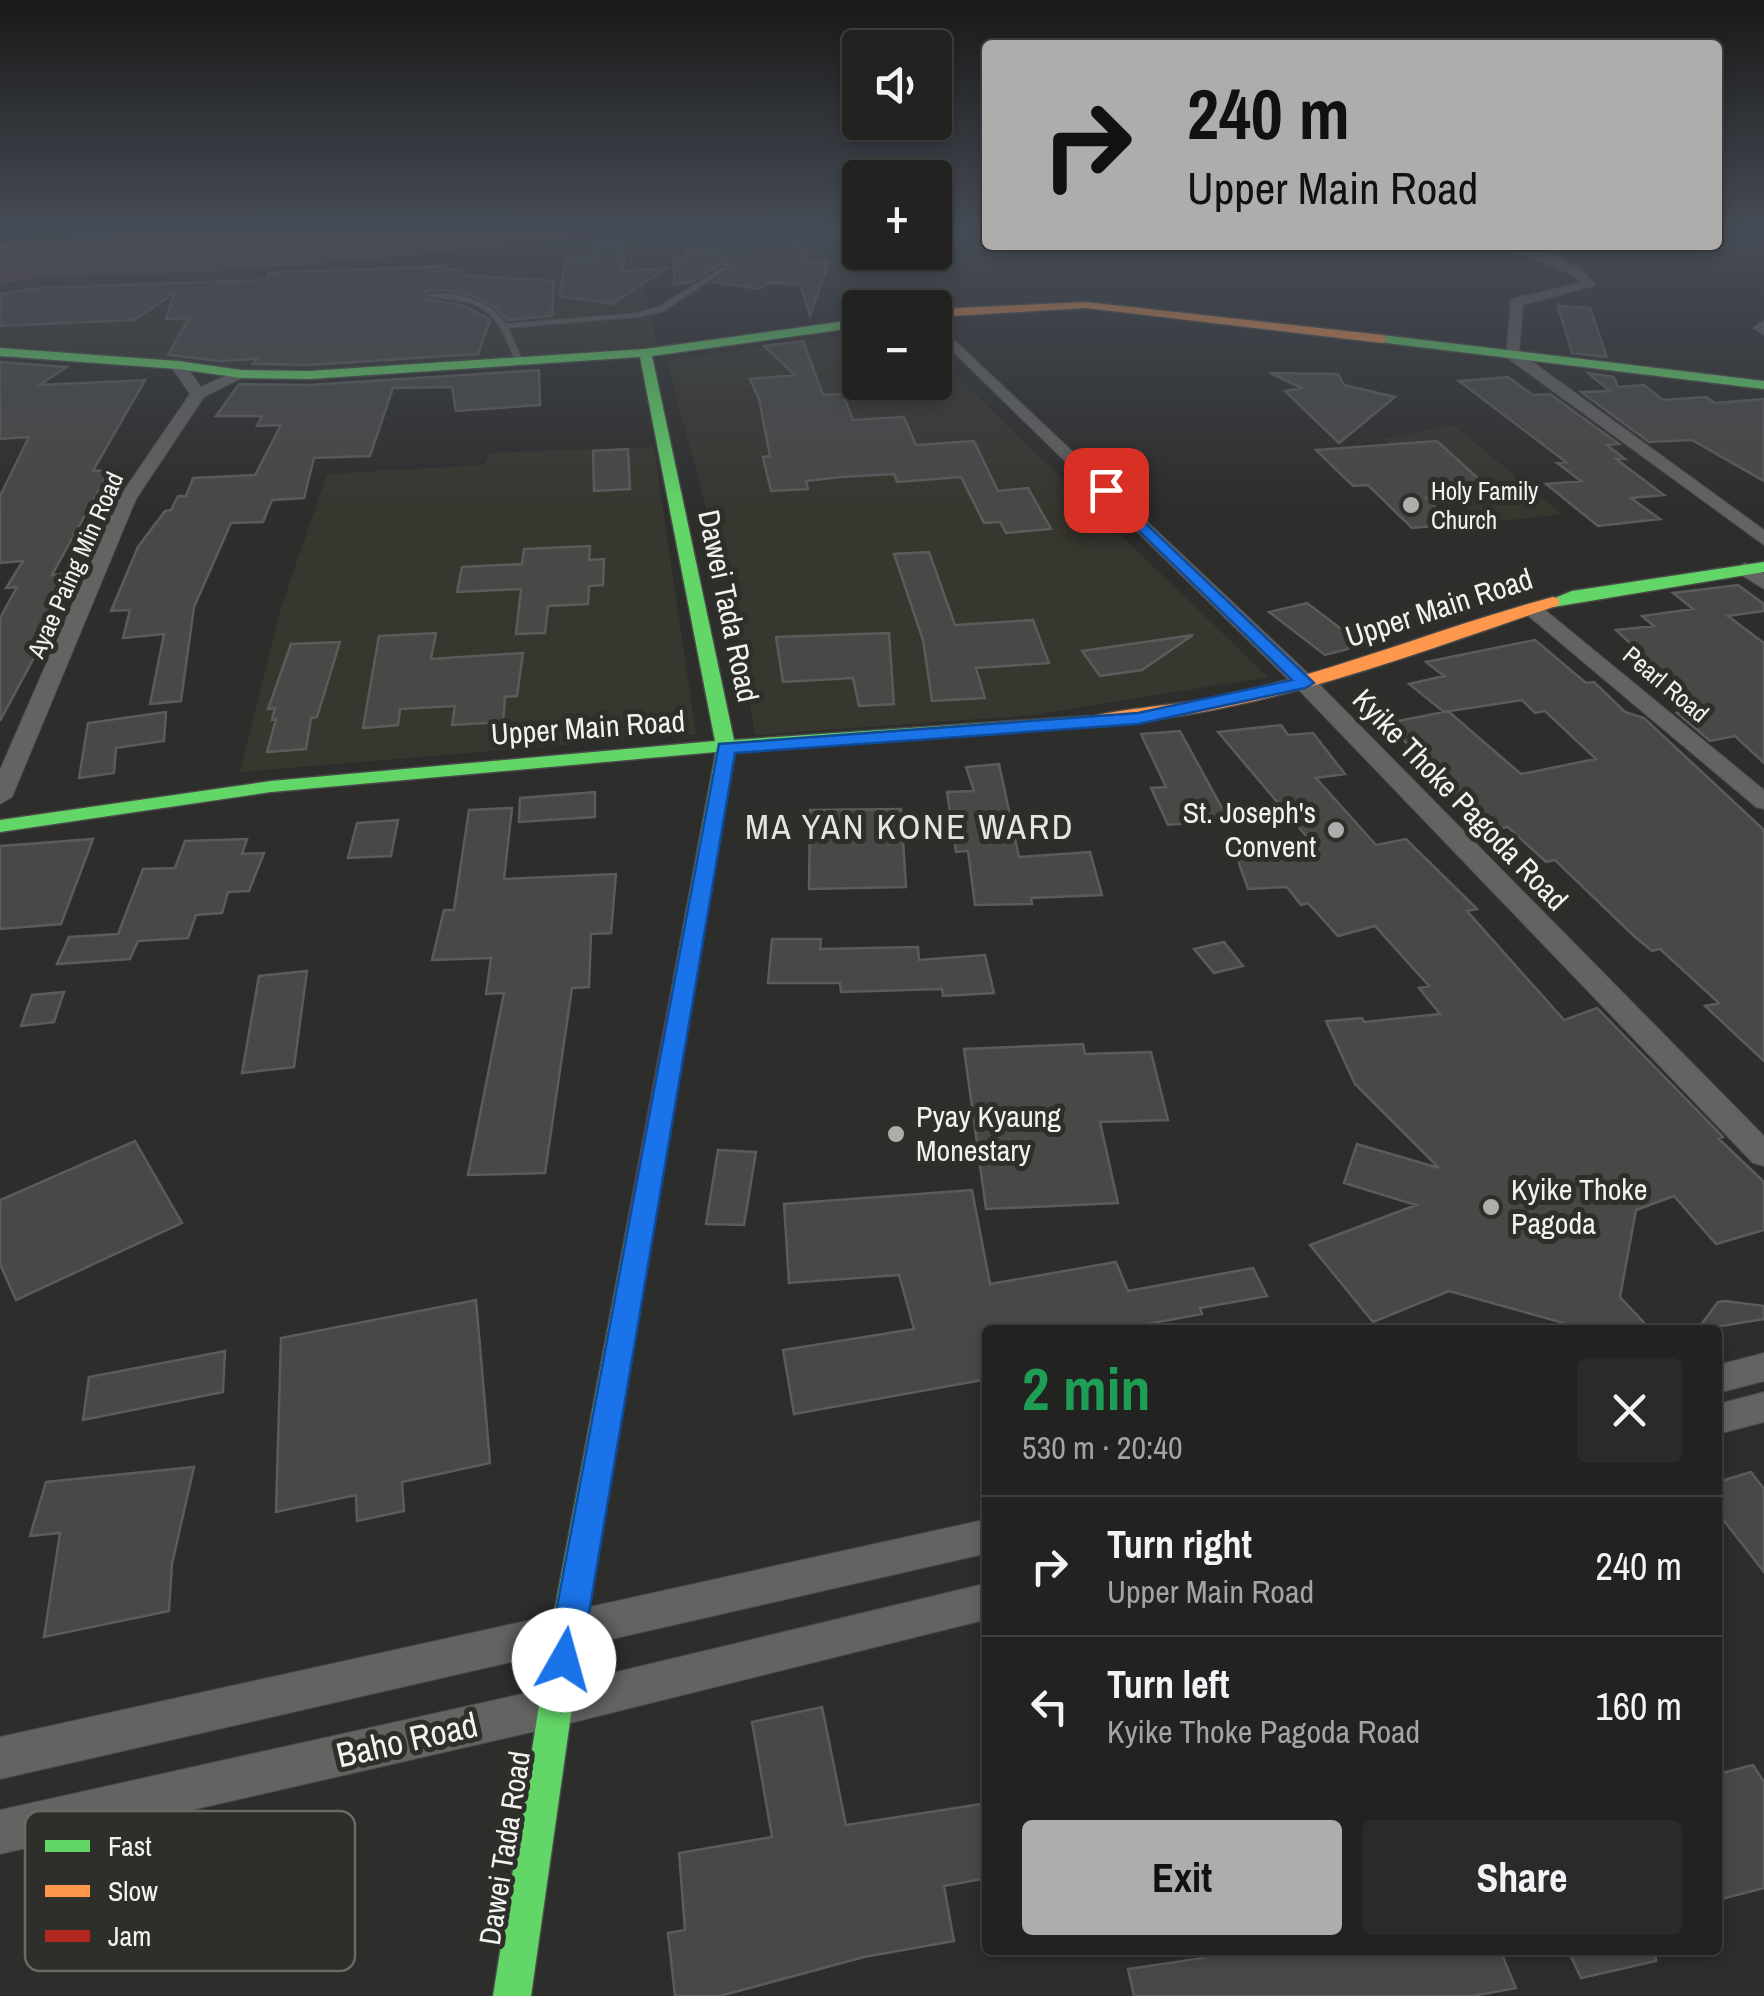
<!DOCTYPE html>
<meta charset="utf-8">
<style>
:root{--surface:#222221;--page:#2a2a2a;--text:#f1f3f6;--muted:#a2a4a5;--line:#3f3f3f;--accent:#adadac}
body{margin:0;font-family:"Archivo Narrow",sans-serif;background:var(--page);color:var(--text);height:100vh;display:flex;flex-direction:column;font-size:38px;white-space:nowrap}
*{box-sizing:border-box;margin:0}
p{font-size:32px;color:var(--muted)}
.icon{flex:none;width:55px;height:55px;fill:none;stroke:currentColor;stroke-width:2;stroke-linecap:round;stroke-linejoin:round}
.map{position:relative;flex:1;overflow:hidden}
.sheet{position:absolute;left:982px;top:1325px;width:740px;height:630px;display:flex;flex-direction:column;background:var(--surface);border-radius:10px;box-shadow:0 5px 15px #0003,0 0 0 2px var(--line)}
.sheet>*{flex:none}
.banner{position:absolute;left:982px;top:40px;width:740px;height:210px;border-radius:10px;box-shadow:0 5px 15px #0003,0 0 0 2px var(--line);background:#adadac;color:#111;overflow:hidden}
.fabs{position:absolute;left:842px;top:30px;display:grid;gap:20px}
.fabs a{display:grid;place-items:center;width:110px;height:110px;border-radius:10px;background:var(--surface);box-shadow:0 5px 15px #0003,0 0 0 2px var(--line);font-size:50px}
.pin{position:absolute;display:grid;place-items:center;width:85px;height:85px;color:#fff;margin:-42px;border-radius:20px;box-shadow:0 5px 15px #0006}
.me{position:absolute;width:110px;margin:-55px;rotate:7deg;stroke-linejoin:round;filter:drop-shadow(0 0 8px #0008)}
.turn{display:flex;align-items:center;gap:35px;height:210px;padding:0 40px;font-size:45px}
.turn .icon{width:130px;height:130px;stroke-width:2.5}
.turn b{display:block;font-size:70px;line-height:85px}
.round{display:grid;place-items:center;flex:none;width:105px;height:105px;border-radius:10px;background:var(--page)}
.headline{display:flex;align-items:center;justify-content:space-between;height:170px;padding:0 40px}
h1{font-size:60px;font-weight:700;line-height:75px;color:#1e9e55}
.cta{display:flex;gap:20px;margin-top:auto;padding:20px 40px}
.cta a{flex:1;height:115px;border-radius:10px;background:var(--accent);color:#111;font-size:40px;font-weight:700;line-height:115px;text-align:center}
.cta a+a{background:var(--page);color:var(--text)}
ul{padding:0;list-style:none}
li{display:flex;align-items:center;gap:30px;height:140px;padding:0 40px;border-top:2px solid var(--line)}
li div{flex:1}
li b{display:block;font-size:38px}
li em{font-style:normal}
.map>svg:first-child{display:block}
</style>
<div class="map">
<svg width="1764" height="1996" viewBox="0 0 1764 1996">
<rect width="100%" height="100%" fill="#2d2d2c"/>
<path fill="#37362f" d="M381,232h249l27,114 -380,26 -277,-23v-87z
M860,332v50h75v-26l333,321 -234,38 -279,20 -18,-112 -70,-262z
M1453,425l109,89 -77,9 -103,-84z
M654,447l42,287 -456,38 39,-158 48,-140 157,-9 6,-12z"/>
<path fill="#634a41" d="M102,232h515c-134,17 -269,30 -404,39 -71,5 -143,-1 -213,13v-41z"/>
<path fill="#484847" stroke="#5b5b5a" stroke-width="2.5" d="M625,242l-2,29 45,-3 -56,36 -53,-8 7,-37h26l2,-16z
M805,242l4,20h20l-19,54 -10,-32 -30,-1 -11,6 -45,-7 15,-10 -1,-7h-8l-30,18 -16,1v-28l13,-1v-6z
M445,266l-1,3h17l-2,6 95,6 -2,35 -44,4 -15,-14 -22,-11 -23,-5 -23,1v8l40,7 25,14 -12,34 -169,11 -56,-1 4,-5 -37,2 -52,-6 21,-37 -23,1 8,-26 -40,27 -134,6v-32l40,-6 226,-8 3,-7z
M1558,306l32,2 17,49 -35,-4z
M803,341l20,54 20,-1 10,26 51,-3 12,28 58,-4 24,50 30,-3 23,41 -45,4 -6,-11 -16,1 -23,-46 -64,5 -3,-8 -53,3 -35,4 2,8 -37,2 -8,-34 7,-1 -11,-57 -9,-20 45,-4 -31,-29z
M0,362l67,5 -28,18 106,-5 -52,91 17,-1 -58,105 28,-3 -80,149v-103l17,-31 -11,1 17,-27 -23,2v-67l29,-59 -29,2z
M539,370l1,35 -84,6 -4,-24 -59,1 -23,68 -56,2 -10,40 -32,2 -9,22 -32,1 -37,84 -13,94 -31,3 14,-70 -41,4 7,-28 -19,1 27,-64 27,-36 6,-1 7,-14h8l7,-18 62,-3 26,-50 -24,1 5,-10h-46l23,-32 70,1z
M1270,373l68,1 6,11 51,12 -56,46 -54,-52 17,-3z
M1588,373l26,4 4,10 26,-2 19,15 43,-3 9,6 49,-4v82l-72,-41 -43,2 -68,-50 29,-1z
M1508,377l25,18 17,-1 69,50 -12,1 18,14h-9l48,36 -33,3 29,21 -62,7 -52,-42 35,-3 -24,-18 9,-1 -107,-81z
M1437,441l56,51 -67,6 28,26 -42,4 -44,-43 -15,1 -37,-36z
M628,449l2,40 -36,2 -1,-40z
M590,546l-1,14 15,-1 -1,26 -14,1 -1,18 -40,2 -3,27 -29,1 5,-45 -64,3 5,-25 60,-3 2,-15z
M929,552l26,73 78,-5 16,43 -73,5 9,30 -53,3 -9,-61 -29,-86z
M1738,585l26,19v7l-36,5 36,27v120l-29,-27 -25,5 -33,-28 24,-3 -85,-80 38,-4 -12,-10 51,-7 -20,-16z
M1307,603l41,31v15l-23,6 -56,-43z
M436,633l-5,26 92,-6 -6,43 -12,1 -2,25 -51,3 3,-19 -55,3 -2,16 -35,3 16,-92z
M889,633l5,71 -35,2 -6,-28 -70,4 -7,-45z
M1193,635l-51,35 -42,6 -18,-25z
M1535,640l51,43 8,-1 31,30 19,6 120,112v231l-59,-55 14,-3 -59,-54 -8,2 -17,-14 -80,-77 -9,2 -38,-35 -21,4 -99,-108 60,-12 73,63 75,-15 -51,-48 -10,2 -13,-13 -78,12 -35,-28 35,-8 -18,-14z
M340,642l-23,75 -6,1 -5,31 -39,3 9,-33 -4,1 3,-12 -7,1 23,-65z
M166,712l-2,29 -48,7 -2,25 -35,5 9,-55z
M1281,725l7,10 25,-2 32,41 -29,4 60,67 30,-6 71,70 -10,2 97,109 33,-12 126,129 -4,2 45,43v48l-48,14 -42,-48 -38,14 -16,87 31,33h-79l-5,-6 -118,-33 -76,31 -63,-77 106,-40 -72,-22 13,-39 82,24 -84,-84 -29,-63 36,-3 2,4 76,-8 -21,-26 10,-2 -54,-60 -37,10 -30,-33 -7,2 -14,-18 -39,2 -13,-37 82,-3 -99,-117z
M1180,731l48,88 -60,6 -17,-37 15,-1 -25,-53z
M999,764l20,93 71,-5 12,43 -71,3 1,6 -57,1 -7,-54 -12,1 -9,-60 27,-1 -8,-24z
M595,792v25l-76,5 1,-24z
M512,808l-8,71 112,-5 -5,59 -20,1 -2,53 -17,1 -27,185 -77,2 36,-182 -18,1 5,-36 -59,2 12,-50h10l15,-100z
M901,809l5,78 -97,2 1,-79z
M398,820l-7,36 -43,2 9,-35z
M93,839l-32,85 -61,5v-83z
M247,839l-5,15 22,-1 -15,38 -21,1 -6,21 -26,2 -8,23 -50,3 -8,18 -73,5 12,-27 49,-3 25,-65 32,-1 10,-27z
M772,939h49l-1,10 98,-2 1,13 66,-5 9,38 -51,3 -1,-7 -101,3 -1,-9h-72z
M1224,942l19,24 -29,7 -20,-24z
M307,971l-13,96 -52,6 17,-97z
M64,992l-10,30 -33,4 11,-31z
M1083,1044l2,10 66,-2 17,68 -68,2 18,81 -132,6 -22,-160z
M135,1141l47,82 -166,77 -16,-36v-64z
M718,1150l38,2 -12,73 -38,-1z
M972,1190l18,94 126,-22 12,29 125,-23 14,28 -67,12 2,6 -60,11 2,5h-156v49l-194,35 -11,-64 131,-21 -15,-54 -110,8 -5,-79z
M476,1300l14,163 -88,19 2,29 -47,10 -1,-26 -80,17 5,-174z
M1725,1301l39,5v13l-67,11 21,-28z
M225,1351l-2,41 -140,28 6,-43z
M194,1467l-22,97 -3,47 -125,26 16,-104 -30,3 16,-54z
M1751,1472l13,17v83l-46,-59v-31z
M822,1707l24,118 142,-22v75l-44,8 10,55 -90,16 -144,39h-45l-7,-63 17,-3 -6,-77 93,-16 -20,-115z
M1753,1765l11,17v106l-46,12v-126z
M1224,1950h276l16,38 -43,8h-339l-6,-27 75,-11 -1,-4z
M1568,1950h87l1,11 -75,17z"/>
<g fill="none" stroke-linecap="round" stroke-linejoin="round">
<defs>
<path id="lane" d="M112,232h6l-6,7 -112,11v-4l110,-11z
M722,268l5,1 -63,42 -26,6 -130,11 16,35 -4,2 -4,-2c-11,-27 -19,-54 -50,-61 -14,-3 -28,-3 -40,-7 26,-6 64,5 80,29l132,-11 20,-6z"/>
<path id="street" d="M1499,245c33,0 77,14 97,40l-73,20 -4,47 245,178v15l-258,-188 5,-58 69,-16 -8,-9z
M1764,320v15l-11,-7z
M935,322l378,356 451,458v30l-11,-3 -456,-475 -362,-354z
M178,360l5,2 18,25 35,-16 13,3 -45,23 -68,102 -124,298 -12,7v-34l118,-271 72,-105 -20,-29z
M1745,563l19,11v15l-26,-16 -3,-4z
M1532,603l7,2 225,185v19l-8,-2 -231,-194 -3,-4z
M1764,1353v28l-46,12v-28z
M1764,1392v30l-46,12v-30z
M988,1519v34l-988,226v-42z
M988,1583v36l-430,107 -558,128v-44l558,-124z"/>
<path id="fast" d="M860,319v8l-208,29 82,384 356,-24 9,5 -9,5 -355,25 -45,248 -8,2 -11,-7 45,-242 -445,40 -271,40v-12l271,-39 444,-40 -75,-384 -331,22 -68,-1 -63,-9 -178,-13v-8l178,13 63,9 68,1 336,-22z
M1382,335l382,46v8l-386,-47 -2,-3z
M1764,562v10l-211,35 -8,-5 27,-11z
M641,1212l9,3 4,7 -71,408 -52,366h-38l58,-366 77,-408 4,-7z"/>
<path id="slow" d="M1086,302l296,33 6,4 -6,4 -296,-35 -151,9v-8z
M1553,597l6,2v6c-139,47 -280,102 -427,117 -16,2 -39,9 -51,-1 13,-10 103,-17 127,-22 118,-23 229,-71 345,-102z"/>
<path id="jam" d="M682,987l11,7 -39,228 -4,7 -9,3 -9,-3 -4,-7 43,-228z"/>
</defs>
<use href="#lane" stroke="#4a4a49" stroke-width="2"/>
<use href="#street" stroke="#4a4a49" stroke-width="2"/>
<use href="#fast" stroke="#4a4a49" stroke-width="3"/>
<use href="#slow" stroke="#4a4a49" stroke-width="3"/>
<use href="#jam" stroke="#4a4a49" stroke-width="3"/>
<use href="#lane" fill="#636362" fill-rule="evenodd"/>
<use href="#street" fill="#636362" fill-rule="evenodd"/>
<use href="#fast" fill="#63d668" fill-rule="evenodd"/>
<use href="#slow" fill="#ff974d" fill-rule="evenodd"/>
<use href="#jam" fill="#b3261e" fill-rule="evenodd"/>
</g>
<linearGradient id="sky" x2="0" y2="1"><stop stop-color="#191918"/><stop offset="0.45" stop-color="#464c56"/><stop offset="1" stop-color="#464c56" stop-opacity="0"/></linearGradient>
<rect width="1764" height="511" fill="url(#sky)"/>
<path fill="#1a73e8" stroke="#114b97" stroke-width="2.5" d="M1106,486l208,197 -9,5 -167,36 -403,29 -154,907 -5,11 -12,5 -12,-5 -5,-11 172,-916 419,-31 154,-33 -191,-186v-7z"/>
<g fill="#adadac" stroke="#2e2e2b" stroke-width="4">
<circle cx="1411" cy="505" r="10"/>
<circle cx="1336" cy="830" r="10"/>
<circle cx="896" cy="1134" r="10"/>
<circle cx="1491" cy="1207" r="10"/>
</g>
<g text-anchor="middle" stroke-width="10" stroke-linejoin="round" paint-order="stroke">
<g font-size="25" fill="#f2f2f1" stroke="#2e2e2b" text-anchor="start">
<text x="1431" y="500">Holy Family<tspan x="1431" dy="29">Church</tspan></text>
</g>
<g font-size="25" fill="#f2f2f1" stroke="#2e2e2b">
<text transform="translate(75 565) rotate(-66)" y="9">Ayae Paing Min Road</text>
<text transform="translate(1666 684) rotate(40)" y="9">Pearl Road</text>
</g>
<g font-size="30" fill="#f2f2f1" stroke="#2e2e2b">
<text transform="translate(728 606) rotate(78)" y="10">Dawei Tada Road</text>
<text transform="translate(1439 608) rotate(-18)" y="10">Upper Main Road</text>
<text transform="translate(588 728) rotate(-4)" y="10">Upper Main Road</text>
<text transform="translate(1460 800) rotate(46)" y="10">Kyike Thoke Pagoda Road</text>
<text transform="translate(505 1848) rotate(-81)" y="10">Dawei Tada Road</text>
</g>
<g font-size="30" fill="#f2f2f1" stroke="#2e2e2b" text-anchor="start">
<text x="1316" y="823" text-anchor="end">St. Joseph's<tspan x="1316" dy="34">Convent</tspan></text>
<text x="916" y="1127">Pyay Kyaung<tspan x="916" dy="34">Monestary</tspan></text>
<text x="1511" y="1200">Kyike Thoke<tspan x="1511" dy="34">Pagoda</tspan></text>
</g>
<g font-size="35" letter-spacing="2.5" fill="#e5e4e1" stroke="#2e2e2b">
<text x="910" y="839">MA YAN KONE WARD</text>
</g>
<g font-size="35" fill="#f2f2f1" stroke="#2e2e2b">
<text transform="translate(407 1740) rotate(-13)" y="12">Baho Road</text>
</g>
</g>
<rect x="25" y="1811" width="330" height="160" rx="15" fill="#2e2e2b" stroke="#696966" stroke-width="2.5"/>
<rect x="45" y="1840" width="45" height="12" fill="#63d668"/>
<rect x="45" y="1885" width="45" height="12" fill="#ff974d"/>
<rect x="45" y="1930" width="45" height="12" fill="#b3261e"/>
<g font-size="28" fill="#f2f2f1">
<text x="108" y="1856">Fast</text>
<text x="108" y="1901">Slow</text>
<text x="108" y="1946">Jam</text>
</g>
</svg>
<div class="fabs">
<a><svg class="icon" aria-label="sound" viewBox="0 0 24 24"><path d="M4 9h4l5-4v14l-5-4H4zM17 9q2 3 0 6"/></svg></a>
<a>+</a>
<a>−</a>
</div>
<div class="pin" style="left:1106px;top:490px;background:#d93025"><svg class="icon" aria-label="arrive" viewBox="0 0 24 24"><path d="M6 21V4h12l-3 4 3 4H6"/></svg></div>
<svg class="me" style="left:564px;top:1660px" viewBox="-20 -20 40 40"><circle r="19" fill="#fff"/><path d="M0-13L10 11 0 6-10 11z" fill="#1a73e8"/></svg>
<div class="banner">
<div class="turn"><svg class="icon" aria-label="right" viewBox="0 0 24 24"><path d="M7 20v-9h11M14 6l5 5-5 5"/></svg><div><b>240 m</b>Upper Main Road</div></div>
</div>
<section class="sheet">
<div class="headline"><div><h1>2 min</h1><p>530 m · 20:40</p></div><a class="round"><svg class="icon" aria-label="close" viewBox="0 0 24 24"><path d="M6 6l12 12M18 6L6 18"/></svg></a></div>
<ul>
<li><svg class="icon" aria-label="right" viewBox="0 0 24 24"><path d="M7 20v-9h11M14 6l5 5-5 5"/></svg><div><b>Turn right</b><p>Upper Main Road</p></div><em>240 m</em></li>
<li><svg class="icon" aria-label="left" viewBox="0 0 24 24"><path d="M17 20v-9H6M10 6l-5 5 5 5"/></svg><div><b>Turn left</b><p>Kyike Thoke Pagoda Road</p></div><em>160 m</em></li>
</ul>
<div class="cta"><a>Exit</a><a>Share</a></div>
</section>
</div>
